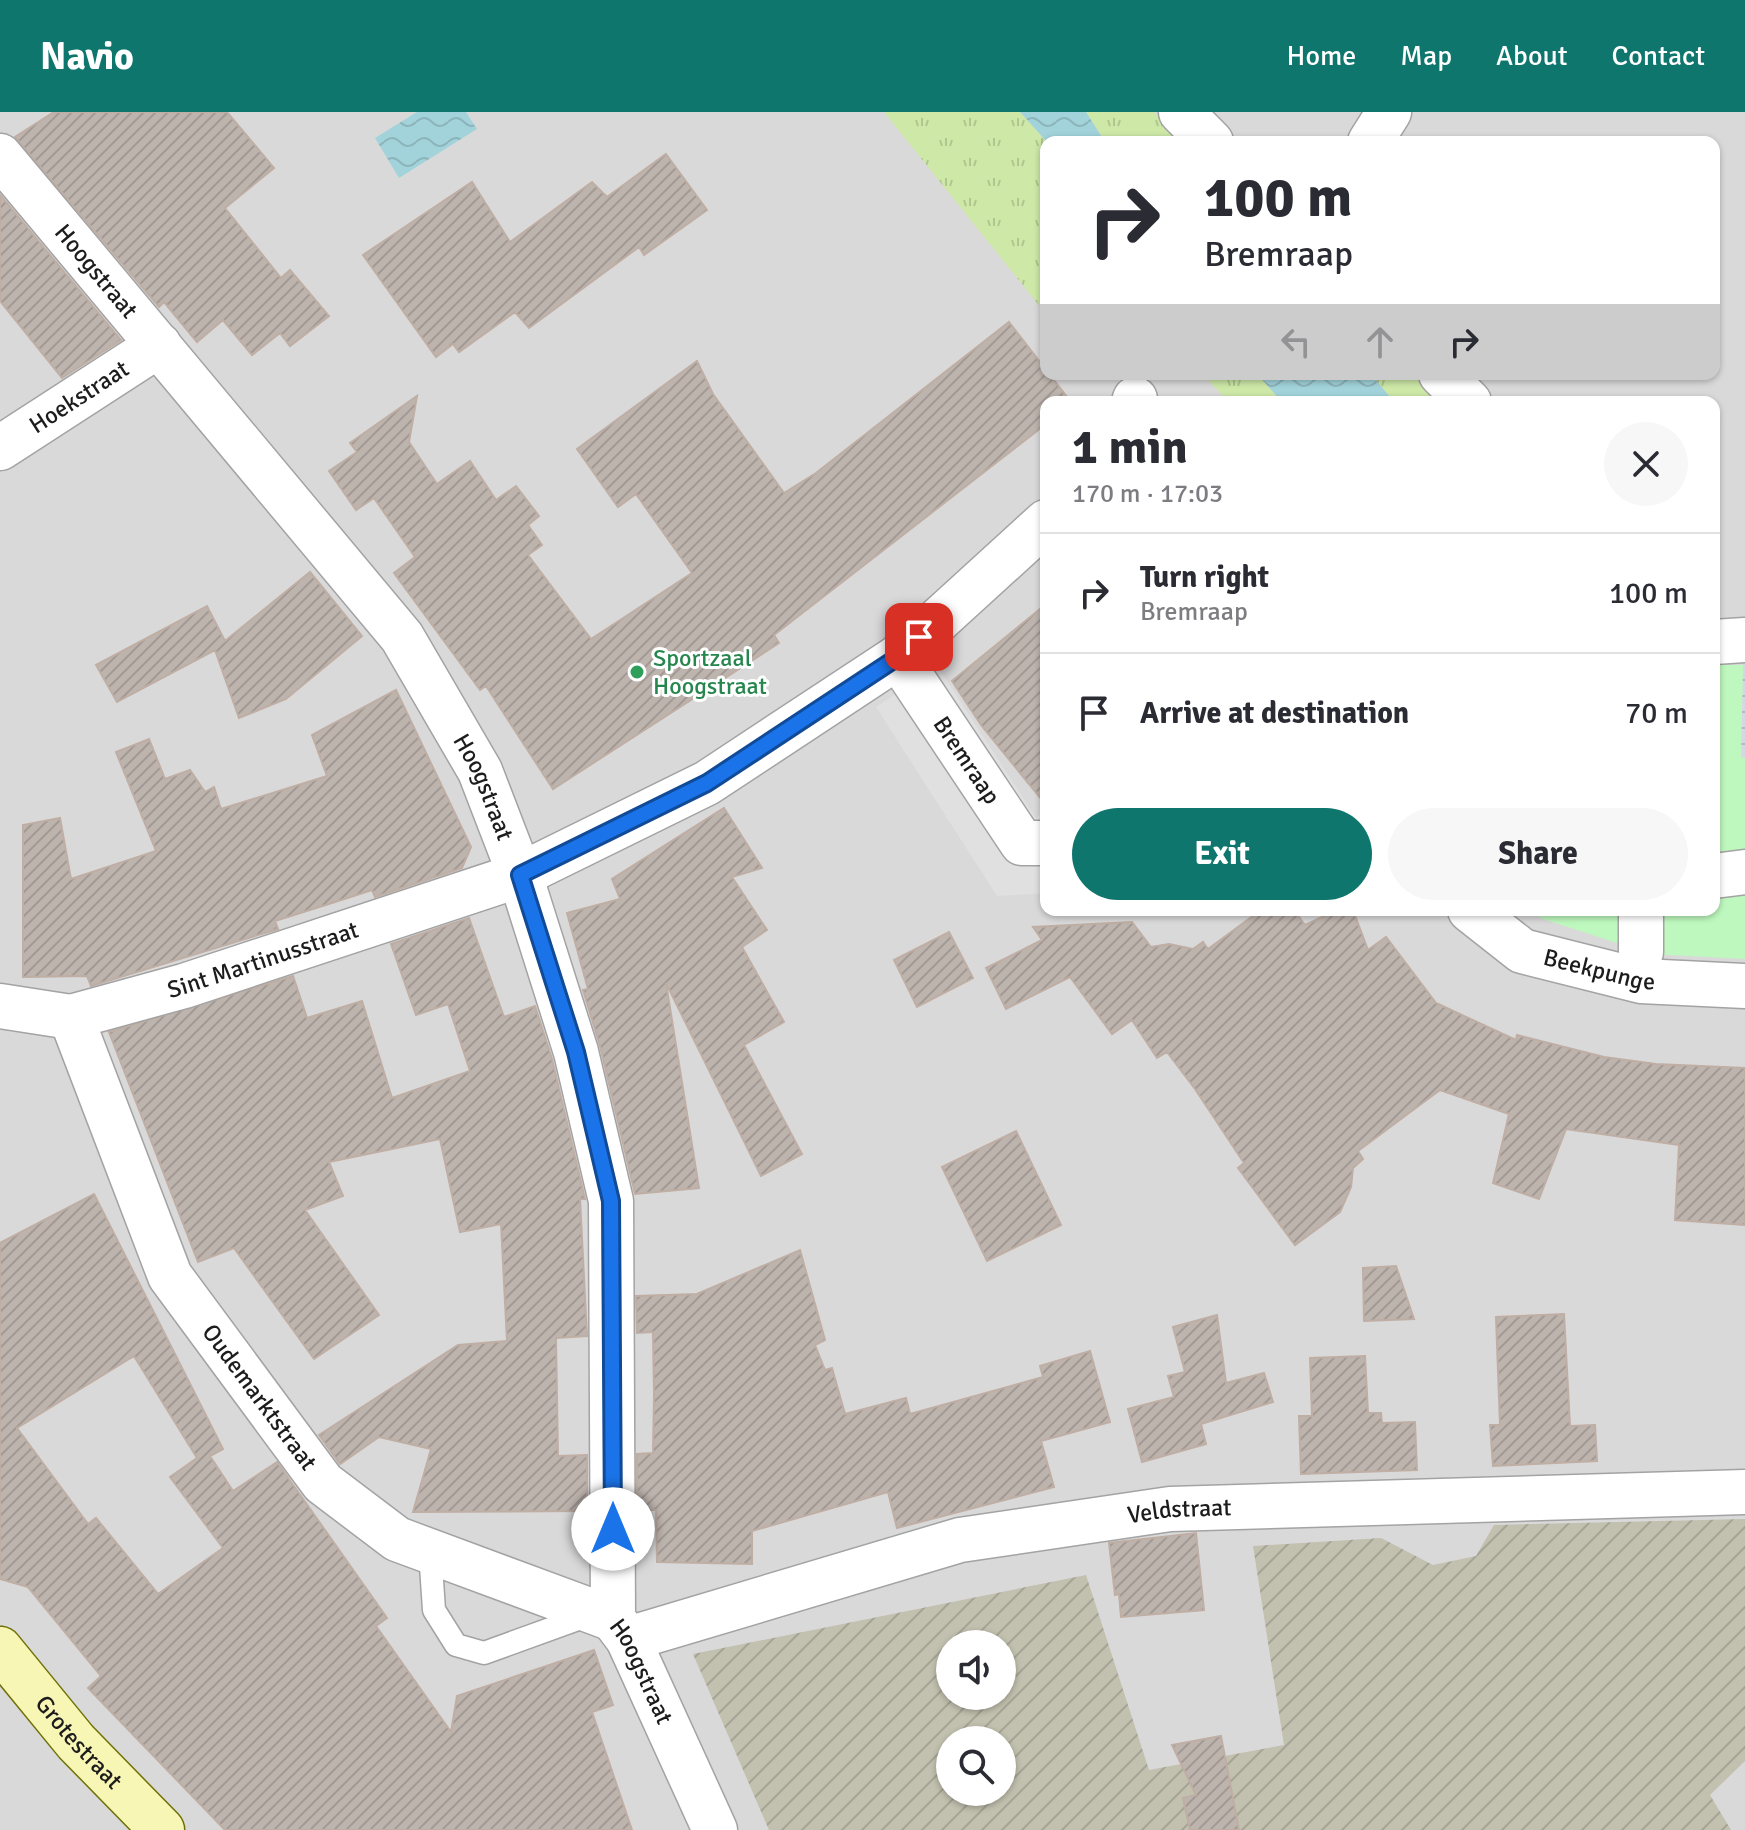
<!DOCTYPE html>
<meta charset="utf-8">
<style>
:root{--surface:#fff;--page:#f7f7f7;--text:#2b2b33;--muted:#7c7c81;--line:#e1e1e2;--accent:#0f766e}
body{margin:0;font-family:Signika,sans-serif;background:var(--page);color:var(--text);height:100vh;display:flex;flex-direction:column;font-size:30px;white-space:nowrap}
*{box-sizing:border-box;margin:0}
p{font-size:26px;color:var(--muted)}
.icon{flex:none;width:44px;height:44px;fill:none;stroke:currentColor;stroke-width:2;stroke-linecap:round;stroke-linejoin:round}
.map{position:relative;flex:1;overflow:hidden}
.drawer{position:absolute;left:1040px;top:284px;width:680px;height:520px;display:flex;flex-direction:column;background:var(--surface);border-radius:16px;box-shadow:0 2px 6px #0004}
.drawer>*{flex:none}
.guide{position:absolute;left:1040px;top:24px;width:680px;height:244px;border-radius:16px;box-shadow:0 2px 6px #0004;background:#fff;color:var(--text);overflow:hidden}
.buttons{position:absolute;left:936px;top:1518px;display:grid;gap:16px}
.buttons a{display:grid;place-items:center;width:80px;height:80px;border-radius:50%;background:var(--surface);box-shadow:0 2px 6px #0004;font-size:40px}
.pin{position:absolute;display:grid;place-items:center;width:68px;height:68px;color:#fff;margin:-34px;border-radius:16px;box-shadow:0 4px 12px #0006}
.me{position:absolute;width:88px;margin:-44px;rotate:0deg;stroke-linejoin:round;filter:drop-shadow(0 0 6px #0008)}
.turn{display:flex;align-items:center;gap:28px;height:168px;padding:0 32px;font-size:36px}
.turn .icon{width:104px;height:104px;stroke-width:2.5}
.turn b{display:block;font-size:56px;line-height:68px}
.lanes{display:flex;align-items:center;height:76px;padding:0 32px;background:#0003;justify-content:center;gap:40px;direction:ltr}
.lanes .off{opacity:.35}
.round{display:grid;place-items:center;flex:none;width:84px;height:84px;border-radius:42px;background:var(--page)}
.headline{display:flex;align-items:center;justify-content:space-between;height:136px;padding:0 32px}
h1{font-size:48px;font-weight:700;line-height:60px}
.primary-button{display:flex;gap:16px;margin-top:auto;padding:16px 32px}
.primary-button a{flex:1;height:92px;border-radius:48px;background:var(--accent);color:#fff;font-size:32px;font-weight:700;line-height:92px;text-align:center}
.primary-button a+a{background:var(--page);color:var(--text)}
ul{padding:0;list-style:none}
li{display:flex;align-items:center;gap:24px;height:120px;padding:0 32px;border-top:2px solid var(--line)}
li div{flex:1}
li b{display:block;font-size:30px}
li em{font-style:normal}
header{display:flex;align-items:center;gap:48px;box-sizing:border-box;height:112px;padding:0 40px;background:var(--accent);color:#fff}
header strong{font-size:38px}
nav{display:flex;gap:44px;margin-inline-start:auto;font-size:28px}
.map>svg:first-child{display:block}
</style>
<header>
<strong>Navio</strong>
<nav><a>Home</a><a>Map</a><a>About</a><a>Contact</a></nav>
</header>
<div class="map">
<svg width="1745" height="1718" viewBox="0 0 1745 1718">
<defs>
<pattern id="construction-furrows" width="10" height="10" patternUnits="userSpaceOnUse" patternTransform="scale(2)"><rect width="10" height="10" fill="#c2c0ae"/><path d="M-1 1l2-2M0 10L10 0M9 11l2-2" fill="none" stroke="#a6a495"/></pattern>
<pattern id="grass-tufts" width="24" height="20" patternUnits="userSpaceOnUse" patternTransform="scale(2)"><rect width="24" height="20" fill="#cde8a7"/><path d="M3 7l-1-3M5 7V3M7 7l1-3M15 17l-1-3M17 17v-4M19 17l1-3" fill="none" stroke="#afc68f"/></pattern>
<pattern id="plaza-grid" width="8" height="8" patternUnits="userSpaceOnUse" patternTransform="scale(2)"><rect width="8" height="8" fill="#d6d7e3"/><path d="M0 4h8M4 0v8" fill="none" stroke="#b7b8c2"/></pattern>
<pattern id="water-waves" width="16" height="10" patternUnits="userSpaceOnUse" patternTransform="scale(2)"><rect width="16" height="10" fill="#a2d3db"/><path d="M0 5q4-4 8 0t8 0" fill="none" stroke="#8bb5bb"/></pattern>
<pattern id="building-hatch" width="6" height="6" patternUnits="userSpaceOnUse" patternTransform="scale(2)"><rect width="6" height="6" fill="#beb4ae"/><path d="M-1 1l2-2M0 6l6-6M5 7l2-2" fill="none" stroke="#a39a95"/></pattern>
</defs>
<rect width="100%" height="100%" fill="#eee9e2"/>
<path fill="#dad9d9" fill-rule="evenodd" d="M0,0h1745v1718h-1745zM1046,30h668v232h-668zM1046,290h668v508h-668zM950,1532h52v52h-52zM950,1628h52v52h-52z"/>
<path fill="url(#construction-furrows)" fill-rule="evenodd" d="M1745,1407v242l-35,34 21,35h-962l-76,-176 393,-79 63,195 135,-25 -31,-199 128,-8 52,27 43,-9 18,-31zM950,1532h52v52h-52zM950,1628h52v52h-52z"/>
<path fill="url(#grass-tufts)" d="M884,0h136l27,30 -1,172z
M1086,0h68l31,30h-80z
M1202,262h55l25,28h-53z
M1371,262h50l29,28h-56z"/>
<path fill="#bef8be" d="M1714,553h31v294l-94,-5 -108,-35 -15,-9h186z"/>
<path fill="#e0e0e0" d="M938,555l98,151 10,-7v82l-49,3 -121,-189z"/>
<path fill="url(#plaza-grid)" d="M1743,553h2v93l-4,-1z"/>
<path fill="url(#water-waves)" d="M417,0h49l11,17 -78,49 -24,-40z
M1020,0h66l19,30h-58z
M1257,262h114l23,28h-112z"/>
<path fill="url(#building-hatch)" stroke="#bfaea4" stroke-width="2" fill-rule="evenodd" d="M54,0h173l47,56 -49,40 56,70 9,-8 39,46 -39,30 -10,-13 -28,22 -29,-35 -26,22 -33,-40 -5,5 -144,-170z
M666,42l41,56 -63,45 -5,-8 -110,81 -14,-16 -56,40 -6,-8 -17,13 -73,-102 109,-73 38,60 82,-60 15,15z
M0,83l121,145 -59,38 -62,-77z
M1009,210l62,80h-25v22l-272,211 5,8 -226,146 -67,-103 -6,4 -86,-117 21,-16 -41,-59 -18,12 -27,-39 28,-19 -7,-9 67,-47 -8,46 28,42 33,-23 26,39 20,-14 23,30 -11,9 14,20 -14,10 63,84 101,-66 -56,-79 -18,13 -41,-58 120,-88 16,33 71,99 32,-20z
M310,460l52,64 -76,63 -47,19 -24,-68 -98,52 -21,-37 111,-59 18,35z
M1046,492v201l-65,-80 -29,-44z
M396,578l75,157 -9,21 -87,29 -3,-7 -40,13 -57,18 3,8 -187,57 -4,-10 -64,1v-152l37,-7 11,61 85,-28 -40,-99 33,-13 16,40 25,-9 15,22 9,-5 7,22 106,-33 -15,-41z
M724,696l38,60 -30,9 35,53 -25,17 42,75 -40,23 58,109 -41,22 -95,-193 33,205 -64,6 -35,-148 -17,-56 5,-1 -21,-76 53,-14 -8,-20z
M1261,798h33l11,15 32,-15h16l15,40 18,-13 50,66 80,37 1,-5 87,22 52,7 89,4v157l-70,-5 4,-75 -113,-16 -27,70 -46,-16 16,-69 -69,-24 -82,61 5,8 -10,9 -2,19 -11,25 -45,33 -57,-77 6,-5 -49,-74 -28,-37 -10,6 -25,-38 -20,14 -42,-57 -64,32 -20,-41 56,-28 -9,-13 99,-5 19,25 18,-3 24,5 10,-7 5,7z
M469,806l35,99 31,-11 17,53 33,140h-5l7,137 -31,2 2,118 29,-1v56l-174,1 18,-63 -52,-12 -39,27 -21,-29 139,-90 49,-4 -6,-117 -41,8 -20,-93 -111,23 14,34 -38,14 74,105 -65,44 -80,-111 -36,14 -89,-230 184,-56 14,42 55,-17 30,97 78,-27 -22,-67 -32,11 -25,-71z
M949,820l24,46 -56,29 -23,-47z
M1016,1019l45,94 -74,36 -45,-94z
M94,1082l129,255 -13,7 23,35 44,-29 110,156 -11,8 75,106 6,-36 137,-46 19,55 -21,7 40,118h-407l-137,-142 13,-12 -73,-89 -28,-8v-336zM134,1244l63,102 -27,19 53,71 -65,46 -62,-76 -8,6 -71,-96z
M800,1138l25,90 -10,5 10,25 7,-2 13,46 61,-16 4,16 133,-37 -3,-11 50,-15 20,71 -69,19 13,46 -157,41 -9,-36 -136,39v33l-95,-2 -1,-52h-19v-56l16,-1 1,-57 -1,-64 -16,1 -1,-37 61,-2z
M1396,1154l18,53 -50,2 -1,-53z
M1564,1202l6,112 25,-1 2,36 -104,5 -3,-41h10l-4,-108z
M1217,1203l9,68 38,-10 9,29 -72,22 5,20 -64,18 -14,-53 46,-12 -6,-21 17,-4 -12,-45z
M1365,1244l3,57h13l1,10 33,-1 2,48 -116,4 -2,-58h13l-2,-58z
M1196,1421l8,77 -83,7 -2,-23 -4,1 -6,-52z
M1221,1624l18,94h-49l-7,-32 13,-3 -24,-50z"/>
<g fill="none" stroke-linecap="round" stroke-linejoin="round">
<defs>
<path id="lane" d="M430,1439l4,59 22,35 28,8 105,-38"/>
<g id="street">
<path d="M1181,0l30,30"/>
<path d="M1370,30l19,-30"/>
<path id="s1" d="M0,44l402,481 78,134 40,104 56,177 35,149 2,418 15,20 87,191"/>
<path d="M1441,262l28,28"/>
<path d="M1134,290l1,-3"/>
<path id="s2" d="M0,336l159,-103"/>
<path d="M1714,530l31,-2"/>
<path id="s3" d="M898,545l124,186h24"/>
<path d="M1714,764l31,-4"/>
<path id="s4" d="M1470,798l52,41 119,30 104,5"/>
<path d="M1641,840v-42"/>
<path id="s5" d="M0,894l71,11 113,-31 336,-111 187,-92 191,-126 148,-135"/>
<path id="s6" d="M71,905l99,259 153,207 74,56 216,80"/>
<path id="s7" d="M628,1527l332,-99 210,-31 575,-17"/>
</g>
<g id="secondary">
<path id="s8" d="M0,1537l76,93 86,88"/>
</g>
</defs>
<use href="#lane" stroke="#a3a3a3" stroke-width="25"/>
<use href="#street" stroke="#a3a3a3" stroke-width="47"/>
<use href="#secondary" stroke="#6e7106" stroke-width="47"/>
<use href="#lane" stroke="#fff" stroke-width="22"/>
<use href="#street" stroke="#fff" stroke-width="44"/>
<use href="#secondary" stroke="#f8f6b5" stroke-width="44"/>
</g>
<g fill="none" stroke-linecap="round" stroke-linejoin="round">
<defs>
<path id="route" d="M613,1417l-2,-328 -35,-149 -56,-177 187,-92 191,-126 21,-20"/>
</defs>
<use href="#route" stroke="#114b97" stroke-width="20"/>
<use href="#route" stroke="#1a73e8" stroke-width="14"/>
</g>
<circle fill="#2e9e5b" stroke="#fff" stroke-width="3" cx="637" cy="560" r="8"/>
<g text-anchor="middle" stroke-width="6" stroke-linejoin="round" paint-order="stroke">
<g font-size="24" fill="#1c1c1c" stroke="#fff">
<text dy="8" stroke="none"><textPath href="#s1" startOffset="150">Hoogstraat</textPath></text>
<text dy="8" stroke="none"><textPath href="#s2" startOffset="94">Hoekstraat</textPath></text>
<text dy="8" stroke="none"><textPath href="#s3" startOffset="124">Bremraap</textPath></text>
<text dy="8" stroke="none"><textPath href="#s1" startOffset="798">Hoogstraat</textPath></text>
<text dy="8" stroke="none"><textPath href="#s5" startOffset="272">Sint Martinusstraat</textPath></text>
<text dy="8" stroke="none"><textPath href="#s4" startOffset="146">Beekpunge</textPath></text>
<text dy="8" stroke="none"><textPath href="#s6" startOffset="428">Oudemarktstraat</textPath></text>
<text dy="8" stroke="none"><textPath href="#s7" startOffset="568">Veldstraat</textPath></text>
<text dy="8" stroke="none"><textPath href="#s1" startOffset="1710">Hoogstraat</textPath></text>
<text dy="8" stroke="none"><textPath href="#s8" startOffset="122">Grotestraat</textPath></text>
</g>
<g font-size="24" fill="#27864d" stroke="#fff" text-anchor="start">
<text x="653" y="554">Sportzaal<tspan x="653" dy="28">Hoogstraat</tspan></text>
</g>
</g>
</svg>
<div class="buttons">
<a><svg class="icon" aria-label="sound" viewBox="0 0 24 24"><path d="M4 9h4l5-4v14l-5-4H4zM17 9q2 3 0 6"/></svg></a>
<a><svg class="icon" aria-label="search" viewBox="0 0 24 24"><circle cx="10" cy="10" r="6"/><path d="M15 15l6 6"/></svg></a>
</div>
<div class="pin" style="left:919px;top:525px;background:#d93025"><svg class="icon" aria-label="arrive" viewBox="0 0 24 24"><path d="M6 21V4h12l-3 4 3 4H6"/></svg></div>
<svg class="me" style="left:613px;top:1417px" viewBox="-20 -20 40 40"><circle r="19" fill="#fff"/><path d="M0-13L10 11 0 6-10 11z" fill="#1a73e8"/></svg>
<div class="guide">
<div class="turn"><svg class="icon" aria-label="right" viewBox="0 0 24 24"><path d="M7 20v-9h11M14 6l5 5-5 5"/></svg><div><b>100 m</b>Bremraap</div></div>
<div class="lanes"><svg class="icon off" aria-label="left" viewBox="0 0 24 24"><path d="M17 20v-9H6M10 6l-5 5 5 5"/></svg><svg class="icon off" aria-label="ahead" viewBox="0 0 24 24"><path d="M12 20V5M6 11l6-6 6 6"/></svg><svg class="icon" aria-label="right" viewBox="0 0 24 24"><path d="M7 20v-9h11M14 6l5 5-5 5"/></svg></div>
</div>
<section class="drawer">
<div class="headline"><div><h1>1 min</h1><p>170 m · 17:03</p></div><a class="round"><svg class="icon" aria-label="close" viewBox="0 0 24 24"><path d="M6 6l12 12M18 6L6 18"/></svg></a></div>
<ul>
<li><svg class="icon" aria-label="right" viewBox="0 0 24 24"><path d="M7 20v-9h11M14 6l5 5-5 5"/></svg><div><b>Turn right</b><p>Bremraap</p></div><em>100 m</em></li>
<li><svg class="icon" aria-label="arrive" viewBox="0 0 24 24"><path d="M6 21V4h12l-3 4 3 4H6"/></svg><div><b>Arrive at destination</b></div><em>70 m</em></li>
</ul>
<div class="primary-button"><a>Exit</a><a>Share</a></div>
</section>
</div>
